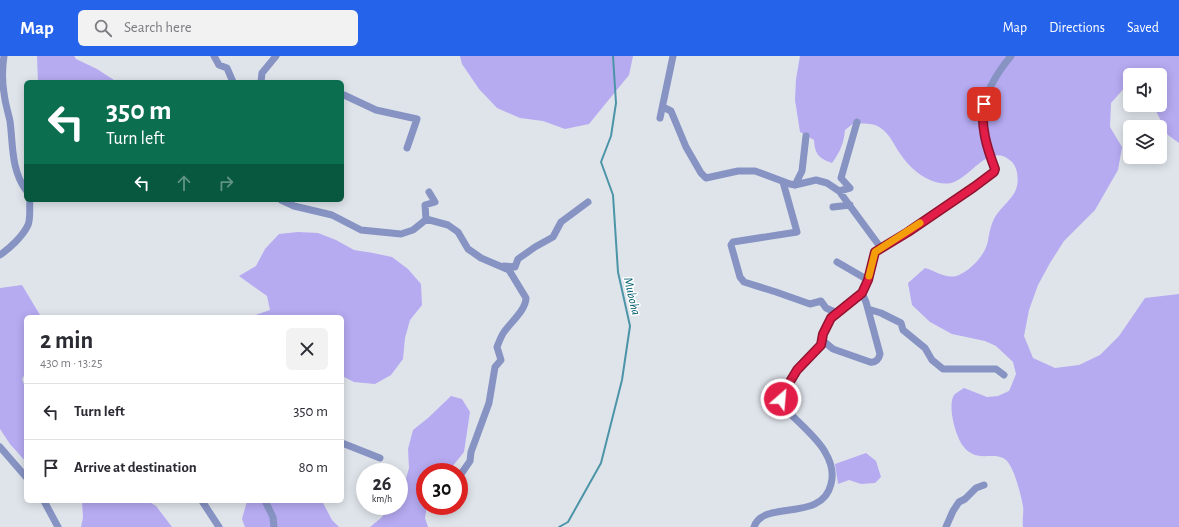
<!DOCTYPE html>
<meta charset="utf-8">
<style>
:root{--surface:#fff;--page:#f2f2f3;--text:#2b2b33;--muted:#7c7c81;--line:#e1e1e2;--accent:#2563eb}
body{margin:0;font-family:"Alegreya Sans",sans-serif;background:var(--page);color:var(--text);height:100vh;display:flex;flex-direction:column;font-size:15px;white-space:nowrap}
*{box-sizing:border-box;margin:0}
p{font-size:13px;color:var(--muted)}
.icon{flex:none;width:22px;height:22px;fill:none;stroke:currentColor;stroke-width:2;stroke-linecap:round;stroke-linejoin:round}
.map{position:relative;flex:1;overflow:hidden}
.sheet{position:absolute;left:24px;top:259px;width:320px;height:188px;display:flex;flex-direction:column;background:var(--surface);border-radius:6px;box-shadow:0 2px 10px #0003}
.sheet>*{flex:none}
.hud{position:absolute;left:24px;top:24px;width:320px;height:122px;border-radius:6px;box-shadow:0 2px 10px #0003;background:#0b6e4f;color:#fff;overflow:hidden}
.fabs{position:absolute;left:1123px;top:12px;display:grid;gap:8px}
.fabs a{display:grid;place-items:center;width:44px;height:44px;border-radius:6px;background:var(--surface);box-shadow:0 2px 10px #0003;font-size:20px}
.speed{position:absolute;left:356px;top:407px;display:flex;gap:8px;font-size:20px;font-weight:700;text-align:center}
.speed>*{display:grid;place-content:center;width:52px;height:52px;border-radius:50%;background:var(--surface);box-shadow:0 2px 10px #0003;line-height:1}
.speed small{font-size:10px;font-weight:400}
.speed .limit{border:6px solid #d22;background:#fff;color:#111}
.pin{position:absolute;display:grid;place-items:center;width:34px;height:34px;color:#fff;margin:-17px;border-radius:8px;box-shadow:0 2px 6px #0006}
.me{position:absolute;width:44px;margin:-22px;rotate:27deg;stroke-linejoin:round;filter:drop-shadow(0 0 3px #0008)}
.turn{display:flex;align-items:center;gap:14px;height:84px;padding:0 16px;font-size:18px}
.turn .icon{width:52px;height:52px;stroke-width:2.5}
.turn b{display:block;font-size:28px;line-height:34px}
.lanes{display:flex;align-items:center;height:38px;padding:0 16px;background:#0003;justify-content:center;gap:20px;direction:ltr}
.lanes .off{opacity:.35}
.round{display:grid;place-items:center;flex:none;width:42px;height:42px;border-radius:6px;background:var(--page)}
.head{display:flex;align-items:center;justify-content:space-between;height:68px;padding:0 16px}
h1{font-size:24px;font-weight:700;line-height:30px}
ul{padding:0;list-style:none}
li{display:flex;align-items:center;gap:12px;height:56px;padding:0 16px;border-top:1px solid var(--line)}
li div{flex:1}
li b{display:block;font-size:15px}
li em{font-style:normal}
header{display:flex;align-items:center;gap:24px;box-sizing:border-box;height:56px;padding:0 20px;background:var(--accent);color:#fff}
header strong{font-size:19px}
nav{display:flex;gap:22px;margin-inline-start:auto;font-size:14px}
.search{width:280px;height:36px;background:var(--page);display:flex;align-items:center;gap:10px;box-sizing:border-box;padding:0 14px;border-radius:6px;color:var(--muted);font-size:15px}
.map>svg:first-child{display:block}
</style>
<header>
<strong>Map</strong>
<div class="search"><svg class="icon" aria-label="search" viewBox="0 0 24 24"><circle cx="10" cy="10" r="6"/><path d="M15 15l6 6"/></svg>Search here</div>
<nav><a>Map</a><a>Directions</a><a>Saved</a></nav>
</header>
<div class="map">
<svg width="1179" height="471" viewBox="0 0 1179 471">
<rect width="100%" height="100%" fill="#dfe4eb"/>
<path fill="#b6aaf1" d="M37,0h37l2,3 21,10 20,13h-79z
M460,0h173l-4,19 -40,49 -24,5 -22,-8 -23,-3 -23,-10 -18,-19 -17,-25z
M800,0h379v87l-11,-8 -15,-30h7v-30h-30v11l-3,-1 -16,18 -1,24 12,20 -4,23 -23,40 -31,31 -14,22 -12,22 -9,25 -5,26 9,22 22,10 24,-3 21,-10 19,-19 26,-38 34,-4v233h-156c-1,-7 1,-15 0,-21 -2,-11 -9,-39 -17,-46 -10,-8 -25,0 -35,-7 -2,-1 -6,-4 -7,-6 -8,-9 -17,-41 -10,-52 2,-2 7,-5 10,-7l23,9 11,-1 11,-5 3,-7 4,-10 -3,-12 -17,-16 -11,-5 -33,-7 -22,-12 -18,-17 -4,-22 17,-15c11,3 22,12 34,7 13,-6 26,-20 29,-34 1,-7 2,-13 5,-20 5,-11 14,-17 20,-26 7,-9 6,-27 -2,-34 -21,-19 -39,14 -57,21 -7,3 -18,1 -24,-2 -14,-6 -25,-18 -33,-31 -6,-10 -10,-19 -22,-24 -6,-2 -14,-1 -21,-2l-9,7c-1,13 -5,22 -13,33 -14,-5 -17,-9 -18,-23l-14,-8 -5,-32 1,-21z
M298,176l20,1 18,7 18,10 19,3 19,4 16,12 13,15 1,21 -12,15 -5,18 -2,21 -12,16 -16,9 -21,-2 -12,-6v-59h-92l20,-7 -3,-14 -28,-20 17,-10 9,-17 14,-15z
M22,229l18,30v2h-14v55l-4,7 4,11v72l-16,-18 -10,-15v-141z
M451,340l11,3 8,13 -6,40 -16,20h-23v34h2l-2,12 3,9h-58l11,-9 10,-12h8v-12l5,-8 5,-18 -1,-19 5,-19 15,-12z
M866,397l10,8 5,16 -6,6 -14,1 -12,-4 -11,4 -3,-20z
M82,445h66l8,5 16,21h-91l2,-9z
M247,445h75l10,19 7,7h-94l-3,-8z"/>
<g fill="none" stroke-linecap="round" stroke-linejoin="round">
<path stroke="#4c94a7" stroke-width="2" d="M559,471l9,-5 33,-59 21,-83 8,-54 -12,-54 -5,-77 -12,-33 10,-26 5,-33 -3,-47"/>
<path stroke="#8693c3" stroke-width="7" d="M4,0c-2,13 -2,25 0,37 1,10 4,19 6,28 3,22 1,50 16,69
M214,0l5,9 8,3 6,14
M261,26l1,-9 14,-17
M342,40l2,-1 32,15 41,9 -10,29
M663,51l8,4 15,36 15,26 5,5 32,-7h17l35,13 5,1 21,-5 11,3 12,8 42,57
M660,62l13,-62
M783,126l14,50 -64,10 -2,3 9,32 4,5 32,10 34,12 11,-3 5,7 11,5
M795,129l7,-14 4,-35
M839,135l11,-3 -9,-10 16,-56
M281,144l13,6 38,9 29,15 40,4 12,-4 10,-8 3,-3 -1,-14 10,-3 -6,-10
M833,151l17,-2
M426,163l22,6 10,7 10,17 13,9 28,12 17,28c0,12 -16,25 -22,34 -3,4 -5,10 -7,15l4,13 -6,7 -6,36 -18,49 -1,9 -11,16
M0,199c10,-7 23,-19 28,-30 3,-7 1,-18 2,-25
M837,206l31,18
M504,210l11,1 3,-8 17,-12 18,-10 8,-15 27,-20
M868,253l13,4 20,10 2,7 22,18 7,12 11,9h53l8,6
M821,283l12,10 37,13c6,1 9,-3 10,-8l-14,-52 -4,-9
M342,387l38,15
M0,391l26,30
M44,445l14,26
M202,445l17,26
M265,445l8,16 1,10
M754,471c9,-28 68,-4 77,-43 3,-11 0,-22 -6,-32 -8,-15 -29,-31 -41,-45l-2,-4v-8l15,-25 24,-25v-6l8,-19 33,-27 6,-13 7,-28 33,-20 66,-45 20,-15 1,-3c-18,-49 -18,-72 16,-113
M946,471l7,-16 6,-9 6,-3 11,-11 8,-3"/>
</g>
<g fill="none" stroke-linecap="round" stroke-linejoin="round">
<defs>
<path id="route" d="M781,343l1,-4 15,-25 24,-25 2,-11 8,-16 31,-25 6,-13 7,-28 33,-20 66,-45 20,-15 1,-3c-8,-21 -15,-43 -11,-65"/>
</defs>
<use href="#route" stroke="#92132f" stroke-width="10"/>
<use href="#route" stroke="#e11d48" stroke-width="7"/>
<path stroke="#f59e0b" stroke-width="7" d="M869,220l6,-24 45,-29"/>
</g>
<g text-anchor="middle" stroke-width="3" stroke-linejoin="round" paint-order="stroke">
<g font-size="13" font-style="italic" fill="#005d6e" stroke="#fff">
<text transform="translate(633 240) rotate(77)" y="5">Muboha</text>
</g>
</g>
</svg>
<div class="fabs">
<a><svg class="icon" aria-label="sound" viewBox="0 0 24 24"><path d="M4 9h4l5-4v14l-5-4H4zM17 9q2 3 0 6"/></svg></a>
<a><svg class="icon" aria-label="layers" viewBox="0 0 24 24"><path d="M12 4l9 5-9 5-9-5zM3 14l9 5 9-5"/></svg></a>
</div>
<div class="speed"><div>26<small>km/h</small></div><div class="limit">30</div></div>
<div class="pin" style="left:984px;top:48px;background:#d93025"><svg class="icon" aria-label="arrive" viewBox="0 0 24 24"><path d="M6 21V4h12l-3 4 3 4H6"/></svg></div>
<svg class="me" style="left:781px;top:343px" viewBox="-20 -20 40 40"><circle r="17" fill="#e11d48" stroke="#fff" stroke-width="3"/><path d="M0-11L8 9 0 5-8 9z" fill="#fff"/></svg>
<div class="hud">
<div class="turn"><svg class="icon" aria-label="left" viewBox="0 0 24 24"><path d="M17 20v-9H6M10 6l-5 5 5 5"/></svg><div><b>350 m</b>Turn left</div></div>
<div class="lanes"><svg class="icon" aria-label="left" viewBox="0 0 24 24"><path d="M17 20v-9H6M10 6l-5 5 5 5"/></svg><svg class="icon off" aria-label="ahead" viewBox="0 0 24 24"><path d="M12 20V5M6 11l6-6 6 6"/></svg><svg class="icon off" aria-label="right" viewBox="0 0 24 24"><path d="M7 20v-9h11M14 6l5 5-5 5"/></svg></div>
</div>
<section class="sheet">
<div class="head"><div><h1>2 min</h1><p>430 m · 13:25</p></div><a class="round"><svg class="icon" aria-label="close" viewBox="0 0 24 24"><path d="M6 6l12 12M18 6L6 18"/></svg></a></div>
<ul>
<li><svg class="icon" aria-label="left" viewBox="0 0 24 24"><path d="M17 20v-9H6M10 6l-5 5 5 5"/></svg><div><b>Turn left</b></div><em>350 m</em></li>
<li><svg class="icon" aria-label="arrive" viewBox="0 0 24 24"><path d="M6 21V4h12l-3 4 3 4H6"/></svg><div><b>Arrive at destination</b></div><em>80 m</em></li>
</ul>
</section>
</div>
